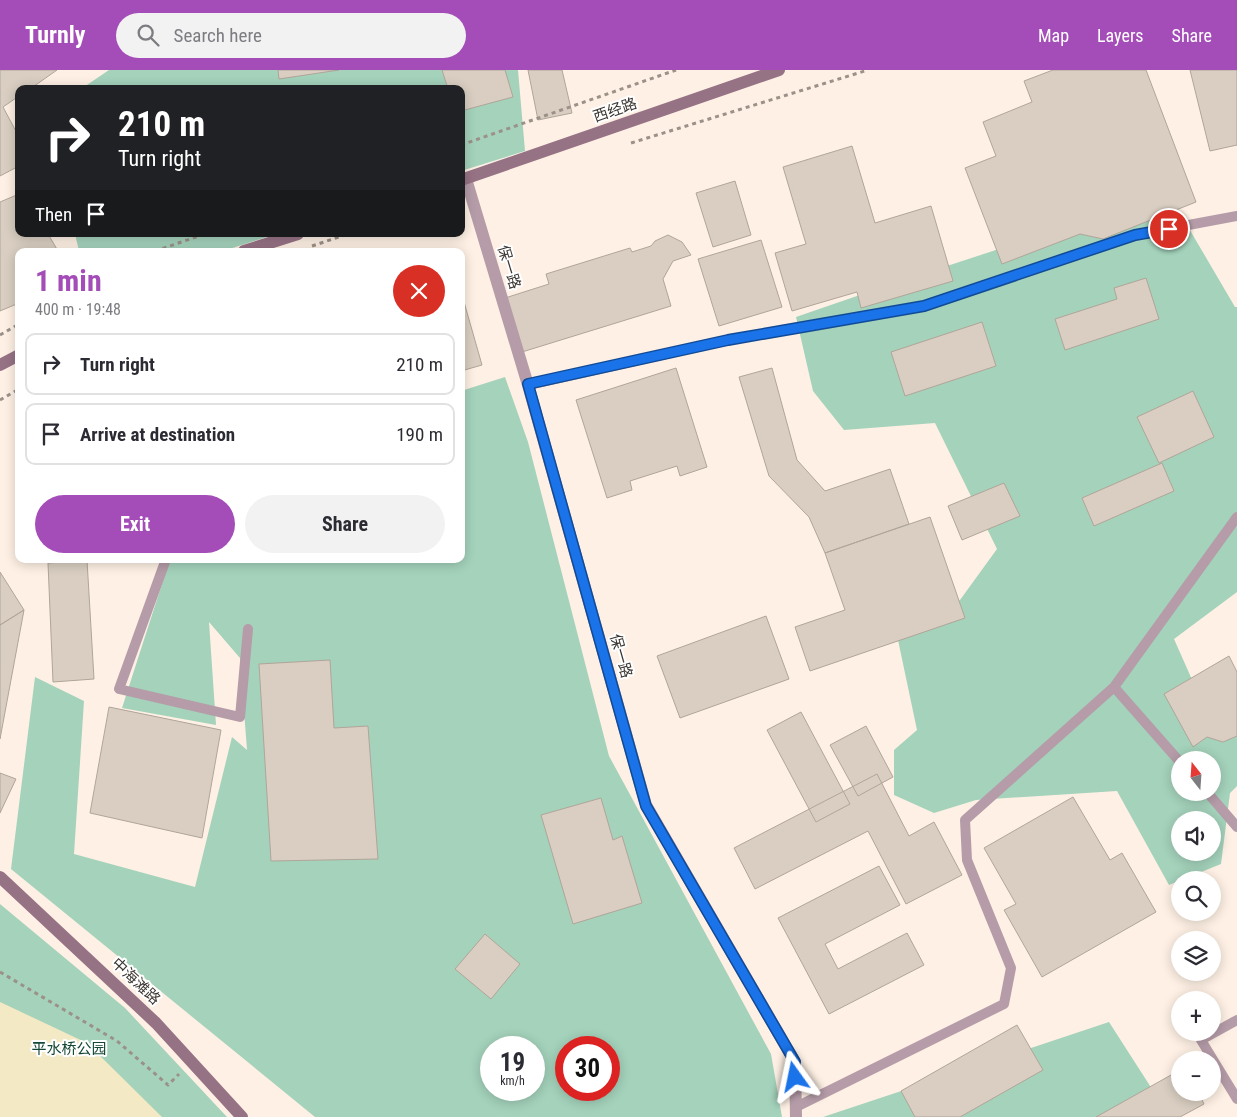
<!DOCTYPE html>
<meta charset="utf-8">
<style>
:root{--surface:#fff;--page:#f2f2f3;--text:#2b2b33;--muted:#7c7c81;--line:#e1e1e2;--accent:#a44cb8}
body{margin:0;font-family:"Roboto Condensed","Noto Sans SC",sans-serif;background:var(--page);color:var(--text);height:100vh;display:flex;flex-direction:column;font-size:19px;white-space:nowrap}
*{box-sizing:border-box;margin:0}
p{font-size:16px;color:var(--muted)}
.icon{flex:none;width:28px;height:28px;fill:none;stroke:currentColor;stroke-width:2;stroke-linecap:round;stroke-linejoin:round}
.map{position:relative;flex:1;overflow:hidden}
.drawer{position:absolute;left:15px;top:178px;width:450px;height:315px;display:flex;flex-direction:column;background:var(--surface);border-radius:10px;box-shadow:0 2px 12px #0003}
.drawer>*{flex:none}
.banner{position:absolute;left:15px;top:15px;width:450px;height:152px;border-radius:10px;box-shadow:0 2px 12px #0003;background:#202124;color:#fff;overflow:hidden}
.needle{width:32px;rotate:343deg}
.tools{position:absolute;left:1171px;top:681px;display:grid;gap:10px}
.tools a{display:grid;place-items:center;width:50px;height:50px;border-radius:50%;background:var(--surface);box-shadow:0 2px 12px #0003;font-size:25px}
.speed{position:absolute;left:480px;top:966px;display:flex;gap:10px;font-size:25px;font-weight:700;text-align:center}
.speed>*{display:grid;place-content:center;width:65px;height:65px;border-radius:50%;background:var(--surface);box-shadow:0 2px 12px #0003;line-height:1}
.speed small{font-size:12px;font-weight:400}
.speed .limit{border:8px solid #d22;background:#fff;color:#111}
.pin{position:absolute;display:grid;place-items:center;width:42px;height:42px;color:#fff;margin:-21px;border:2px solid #fff;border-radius:50%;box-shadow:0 1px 5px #0007}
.me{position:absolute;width:55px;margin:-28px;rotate:348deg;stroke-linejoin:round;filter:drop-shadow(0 0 4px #0008)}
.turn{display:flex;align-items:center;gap:18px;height:105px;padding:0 20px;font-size:22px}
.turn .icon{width:65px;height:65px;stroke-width:2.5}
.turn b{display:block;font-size:35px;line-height:42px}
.then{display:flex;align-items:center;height:48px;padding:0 20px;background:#0003;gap:10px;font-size:19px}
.round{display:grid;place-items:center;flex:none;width:52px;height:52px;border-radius:26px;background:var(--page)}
.overview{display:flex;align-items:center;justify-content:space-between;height:85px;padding:0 20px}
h1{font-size:30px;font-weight:700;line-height:38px;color:var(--accent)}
.cta{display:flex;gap:10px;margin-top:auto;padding:10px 20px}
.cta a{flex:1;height:58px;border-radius:30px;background:var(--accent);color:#fff;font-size:20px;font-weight:700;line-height:58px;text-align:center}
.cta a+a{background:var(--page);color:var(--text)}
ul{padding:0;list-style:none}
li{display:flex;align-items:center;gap:15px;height:62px;margin:0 10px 8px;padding:0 10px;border:2px solid var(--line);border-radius:10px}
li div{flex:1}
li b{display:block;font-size:19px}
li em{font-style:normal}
header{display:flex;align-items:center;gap:30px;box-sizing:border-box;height:70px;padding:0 25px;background:var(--accent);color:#fff}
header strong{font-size:24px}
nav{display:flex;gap:28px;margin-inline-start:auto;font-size:18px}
.search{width:350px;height:45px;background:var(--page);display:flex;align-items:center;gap:12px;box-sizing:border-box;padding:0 18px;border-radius:28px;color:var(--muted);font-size:19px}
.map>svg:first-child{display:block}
</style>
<header>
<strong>Turnly</strong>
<div class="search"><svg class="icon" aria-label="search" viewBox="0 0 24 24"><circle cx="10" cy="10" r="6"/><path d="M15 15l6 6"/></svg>Search here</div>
<nav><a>Map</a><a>Layers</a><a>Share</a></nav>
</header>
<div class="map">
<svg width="1237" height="1047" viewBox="0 0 1237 1047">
<rect width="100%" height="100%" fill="#fef0e4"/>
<path fill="#a4d2bb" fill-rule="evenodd" d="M109,0h409l7,81 -64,20v-82h-380z
M1174,133l61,104h2v285l-63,47 27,61 36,5v81l-7,7 -9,71 -52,21 -52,-94 -141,9 -42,13 -40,-18v-45l23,-20 -19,-90 62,-40 37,-51 -62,-126 -91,7 -31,-39 -17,-74 90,-31 177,-58zM1180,690h32v32h-32zM1180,750h32v32h-32z
M75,164h201l-53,17h-144z
M505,307l23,65 81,314 162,298 11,63h-467l-304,-248 24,-192 49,24 -10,153 121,33 37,-150 15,13 -7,-92 -31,-36 7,103 -94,-17 48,-149h291v-168zM491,978h43v42h-43zM566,978h43v42h-43z
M0,834l125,104 102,109h-227z
M1109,952l61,95h-347z"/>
<path fill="#f3e9c4" d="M0,932l87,41 75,74h-162z"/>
<path fill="#d9cec1" stroke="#b0a599" d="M0,0h57l-27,19h-11v7l-16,11 16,30v29l-19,10z
M278,0h61l-60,9z
M442,0h63l8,27 -52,14v-22h-13z
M528,0h34l10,43 -34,7z
M1053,0h93l50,132 -93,37 -23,-5 -78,30 -37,-96 31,-12 -13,-34 49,-20 -8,-21z
M1190,0h47v75l-27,6z
M852,76l23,77 56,-17 22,75 -92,27 -4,-16 -65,19 -17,-58 31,-9 -23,-77z
M735,111l16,54 -38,12 -17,-54z
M19,124v40h29l10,17h-39v52l-19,8v-109z
M668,165l14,7 9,13 -18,6 -10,18 8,27 -149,46 -17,-54 44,-14 -3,-10 84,-26 2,4 19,-6 4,-5z
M761,170l21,67 -63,19 -21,-67z
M1146,208l13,41 -94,31 -10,-31 62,-20 -3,-11z
M461,232h3l18,63 -21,6z
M982,252l14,44 -91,30 -14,-44z
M676,298l31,99 -27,9 -3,-10 -47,15 2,9 -25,8 -31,-98z
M772,298l25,92 28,31 65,-22 19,55 -84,29 -16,-36 -40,-41 -30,-99z
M1193,321l21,46 -55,26 -22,-46z
M1162,393l12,28 -80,35 -12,-28z
M1004,413l16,33 -58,24 -14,-34z
M930,447l35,101 -155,53 -15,-44 50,-17 -20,-57z
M87,490l7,119 -41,3 -5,-119z
M0,502l24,38 -24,15z
M24,540l-24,129v-114z
M766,546l23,63 -109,39 -23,-62z
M1229,586l8,16v64l-14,6 -16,-5 -14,10 -29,-53z
M330,590l4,68 34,-2 10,133 -107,2 -12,-197z
M109,637l112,23 -19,108 -112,-25z
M801,642l49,92 -34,18 -49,-92z
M866,656l27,51 -35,19 -28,-51z
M0,703l16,6 -16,34z
M877,704l32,62 25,-14 28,53 -56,29 -38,-73 -113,58 -21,-41z
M1073,727l37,63 12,-7 34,59 -114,65 -38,-67 12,-6 -32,-56z
M601,728l12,42 9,-4 20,67 -69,21 -32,-109z
M879,796l21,39 -75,39 13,25 69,-36 17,32 -95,49 -51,-96z
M485,864l35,30 -29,35 -36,-30z
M1017,955l26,45 -83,47h-45l-14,-26z
M1180,1000v22h18l6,12 -24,13h-84z"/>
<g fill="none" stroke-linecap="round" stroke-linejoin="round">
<path stroke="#9b9189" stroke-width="3" stroke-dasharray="4 4" stroke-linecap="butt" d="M631,73l237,-73
M461,75l215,-75
M312,176l36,-12
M155,181l50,-17
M0,265l19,-11
M0,330l19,-11
M0,902l117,69 51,44 11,-11"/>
<path stroke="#b59ca8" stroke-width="10" d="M528,315l200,-45 196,-34 211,-71 102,-19
M166,489l-47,130 121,28 8,-88
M1114,617l66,75
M1207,722l30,35
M1237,950l-36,20 36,59
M796,1037l208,-103 7,-36 -44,-108 -2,-40 149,-133 123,-170"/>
<path stroke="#b59ca8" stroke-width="12" d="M466,109l62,206 118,420 149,257 1,55"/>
<path stroke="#967285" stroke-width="12" d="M461,110l318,-110
M244,181l54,-17
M0,295l19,-10
M0,807l156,146 86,94"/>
</g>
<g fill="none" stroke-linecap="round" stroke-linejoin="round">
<defs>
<path id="route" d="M795,1007v-15l-149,-256 -118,-422 200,-44 196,-34 211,-71 34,-6"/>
</defs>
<use href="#route" stroke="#114b97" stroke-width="12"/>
<use href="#route" stroke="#1a73e8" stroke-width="9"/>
</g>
<g text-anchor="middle" stroke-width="4" stroke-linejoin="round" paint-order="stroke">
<g font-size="15" fill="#3a3530" stroke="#fff">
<text transform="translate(615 40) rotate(-19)" y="5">西经路</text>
<text transform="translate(509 197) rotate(73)" y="5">保一路</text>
<text transform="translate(621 586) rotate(74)" y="5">保一路</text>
<text transform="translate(136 911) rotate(43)" y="5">中海滩路</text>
</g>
<g font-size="15" fill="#144734" stroke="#fff">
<text x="69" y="984">平水桥公园</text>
</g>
</g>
</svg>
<div class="tools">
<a><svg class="needle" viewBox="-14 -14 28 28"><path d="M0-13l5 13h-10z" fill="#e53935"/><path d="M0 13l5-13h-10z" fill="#7c7c81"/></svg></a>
<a><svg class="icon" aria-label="sound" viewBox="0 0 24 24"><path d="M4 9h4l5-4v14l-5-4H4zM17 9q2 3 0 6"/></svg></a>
<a><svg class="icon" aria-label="search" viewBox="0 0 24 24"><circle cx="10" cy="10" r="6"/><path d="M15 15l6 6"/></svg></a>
<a><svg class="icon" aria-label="layers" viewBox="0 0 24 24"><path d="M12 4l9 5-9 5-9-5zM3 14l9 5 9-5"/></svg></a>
<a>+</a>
<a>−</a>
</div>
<div class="speed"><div>19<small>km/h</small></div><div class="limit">30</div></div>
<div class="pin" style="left:1169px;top:159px;background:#d93025"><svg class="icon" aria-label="arrive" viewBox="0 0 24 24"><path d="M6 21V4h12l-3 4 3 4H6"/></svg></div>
<svg class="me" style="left:795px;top:1007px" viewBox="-20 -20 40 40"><path d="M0-17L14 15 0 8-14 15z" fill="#1a73e8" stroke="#fff" stroke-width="4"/></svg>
<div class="banner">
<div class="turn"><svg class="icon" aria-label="right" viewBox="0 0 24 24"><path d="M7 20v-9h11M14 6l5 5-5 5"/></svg><div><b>210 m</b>Turn right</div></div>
<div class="then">Then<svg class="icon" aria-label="arrive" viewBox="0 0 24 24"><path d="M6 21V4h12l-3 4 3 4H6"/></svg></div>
</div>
<section class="drawer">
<div class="overview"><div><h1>1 min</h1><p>400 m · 19:48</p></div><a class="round" style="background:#d93025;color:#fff"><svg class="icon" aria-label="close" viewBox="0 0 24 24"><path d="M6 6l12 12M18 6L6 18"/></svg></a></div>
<ul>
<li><svg class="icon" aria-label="right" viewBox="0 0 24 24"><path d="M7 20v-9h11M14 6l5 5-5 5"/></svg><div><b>Turn right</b></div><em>210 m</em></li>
<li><svg class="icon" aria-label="arrive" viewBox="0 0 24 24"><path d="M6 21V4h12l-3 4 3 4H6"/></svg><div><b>Arrive at destination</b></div><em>190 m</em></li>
</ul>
<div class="cta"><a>Exit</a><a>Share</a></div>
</section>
</div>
